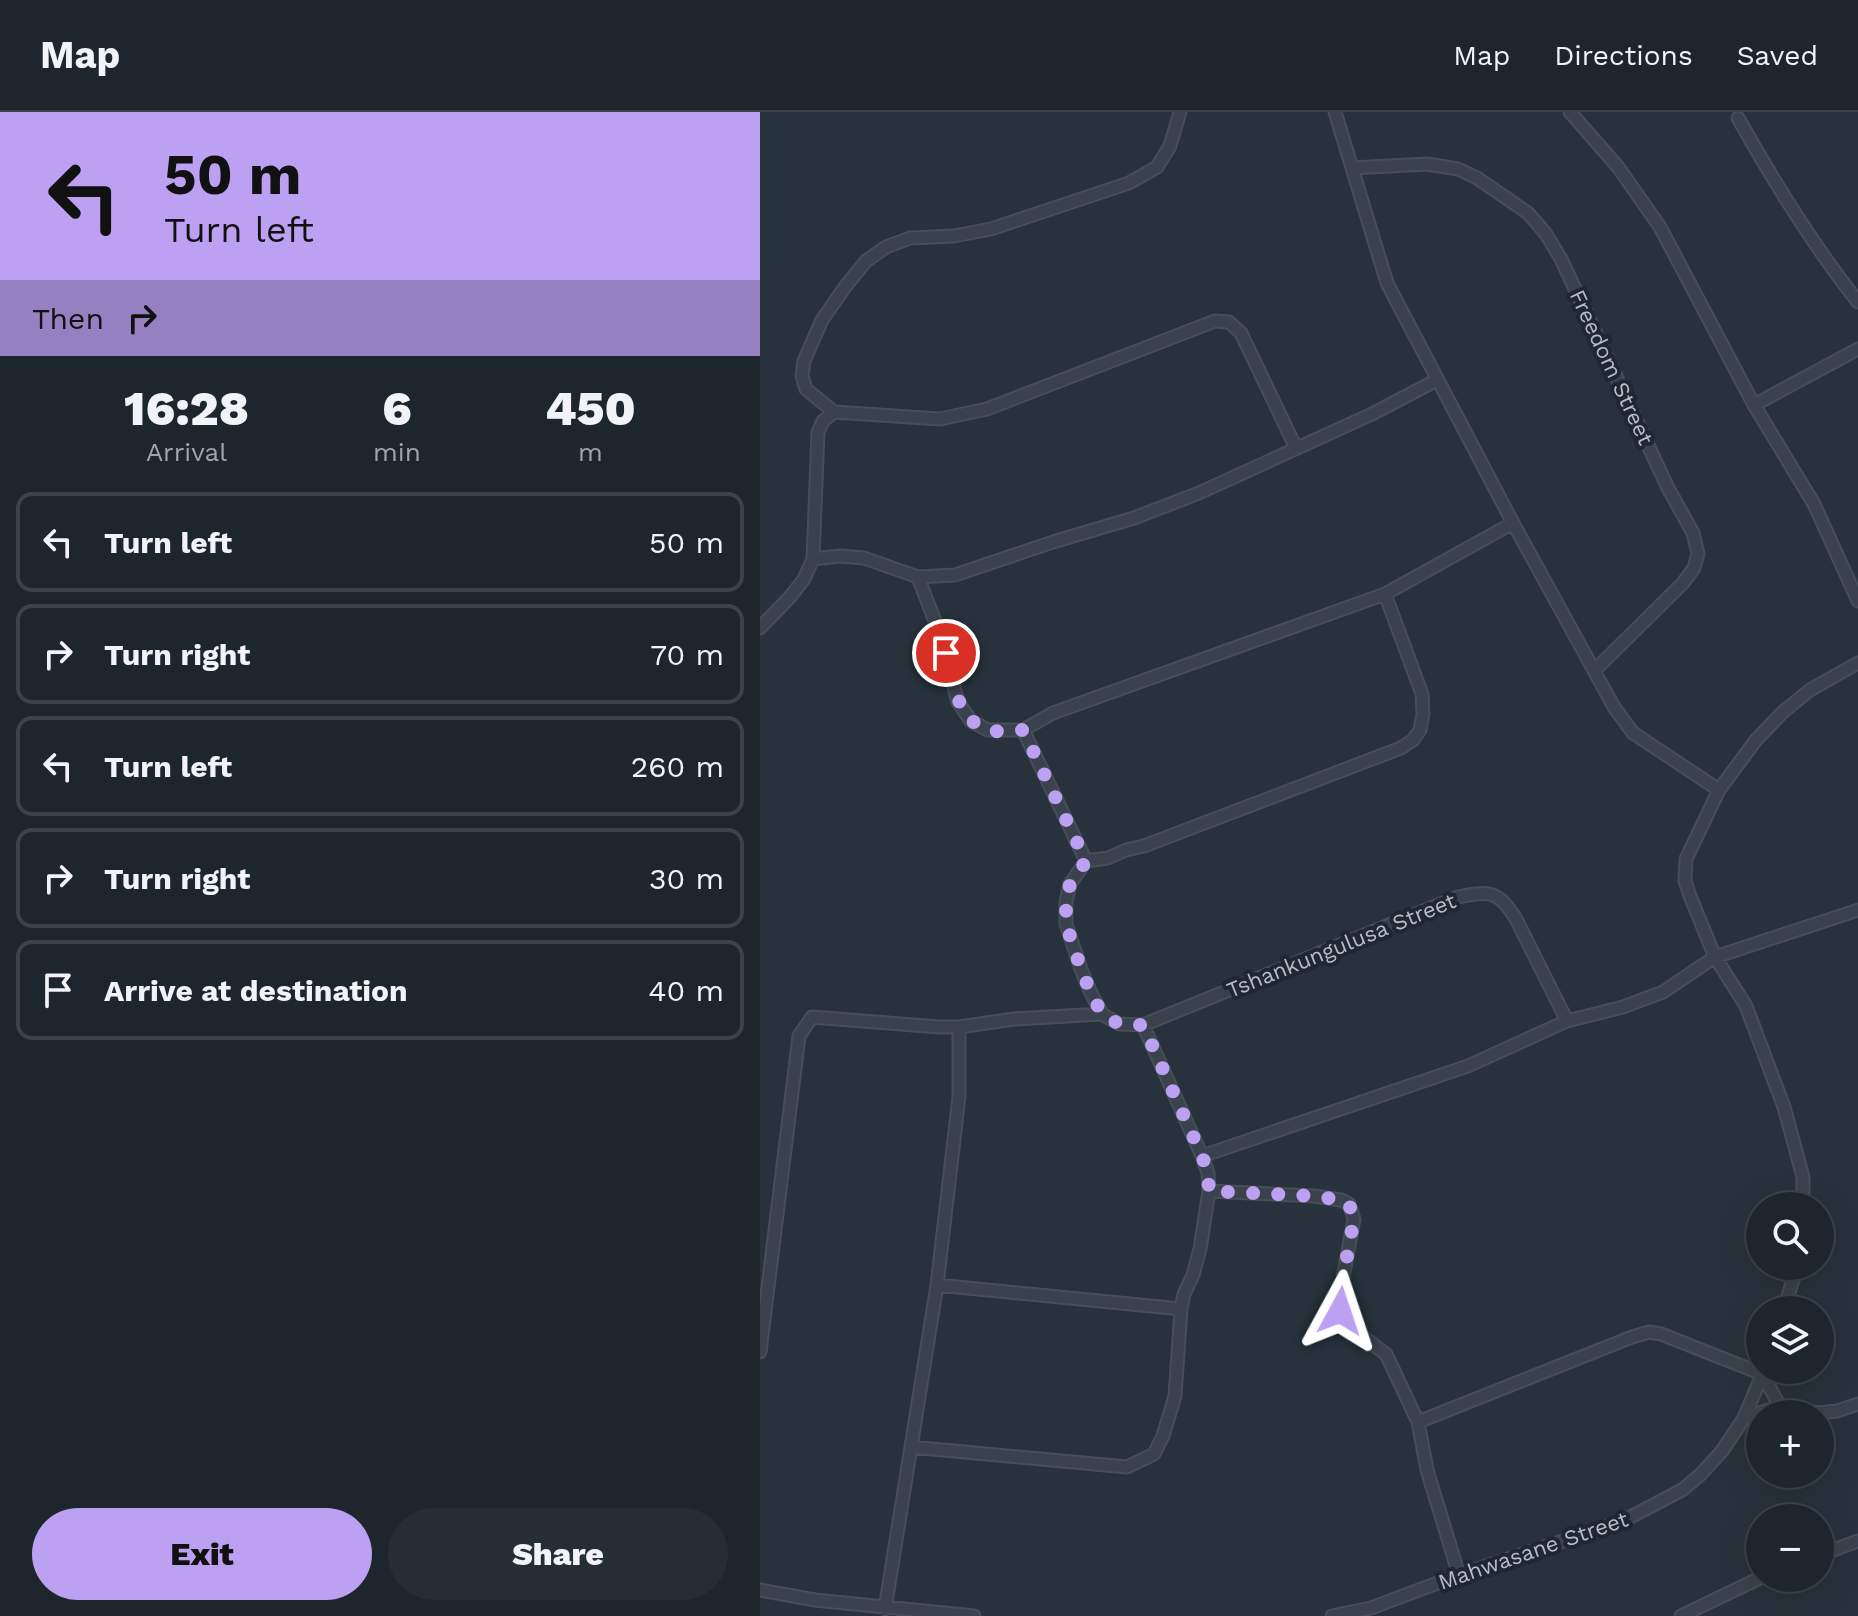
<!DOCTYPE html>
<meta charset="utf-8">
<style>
:root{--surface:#1d262d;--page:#252e35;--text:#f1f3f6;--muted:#a0a5aa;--line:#3b4349;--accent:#bca0f2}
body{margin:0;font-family:"Work Sans",sans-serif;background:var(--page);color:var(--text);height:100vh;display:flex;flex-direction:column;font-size:30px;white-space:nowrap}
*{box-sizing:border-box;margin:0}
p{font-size:26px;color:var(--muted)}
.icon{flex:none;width:44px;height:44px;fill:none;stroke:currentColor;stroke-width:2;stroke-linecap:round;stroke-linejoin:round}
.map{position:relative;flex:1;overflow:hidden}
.drawer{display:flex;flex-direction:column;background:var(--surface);width:760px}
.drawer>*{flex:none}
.guide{background:#bca0f2;color:#111;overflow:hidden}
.fabs{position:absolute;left:986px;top:1080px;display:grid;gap:16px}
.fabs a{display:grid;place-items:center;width:88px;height:88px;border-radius:50%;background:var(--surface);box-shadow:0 8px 32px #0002,0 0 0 2px var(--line);font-size:40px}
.pin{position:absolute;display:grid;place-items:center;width:68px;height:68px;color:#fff;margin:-34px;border:4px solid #fff;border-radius:50%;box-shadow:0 2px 8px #0007}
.me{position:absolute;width:88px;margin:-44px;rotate:5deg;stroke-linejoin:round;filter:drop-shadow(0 0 6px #0008)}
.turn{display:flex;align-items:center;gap:28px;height:168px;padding:0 32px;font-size:36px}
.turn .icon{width:104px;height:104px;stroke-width:2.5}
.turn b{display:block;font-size:56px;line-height:68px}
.then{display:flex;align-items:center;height:76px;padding:0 32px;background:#0003;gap:16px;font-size:30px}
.eta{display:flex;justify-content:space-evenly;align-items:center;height:136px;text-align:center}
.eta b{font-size:48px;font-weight:800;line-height:56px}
.primary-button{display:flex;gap:16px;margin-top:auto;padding:16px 32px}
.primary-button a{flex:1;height:92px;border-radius:48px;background:var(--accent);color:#111;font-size:32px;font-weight:800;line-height:92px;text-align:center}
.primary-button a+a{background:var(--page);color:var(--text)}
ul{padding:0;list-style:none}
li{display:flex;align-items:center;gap:24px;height:100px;margin:0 16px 12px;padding:0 16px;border:4px solid var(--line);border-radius:16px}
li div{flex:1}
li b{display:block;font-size:30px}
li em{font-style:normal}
header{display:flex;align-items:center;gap:48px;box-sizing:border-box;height:112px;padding:0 40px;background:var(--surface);border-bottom:2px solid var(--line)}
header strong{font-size:38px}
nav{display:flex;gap:44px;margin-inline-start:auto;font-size:28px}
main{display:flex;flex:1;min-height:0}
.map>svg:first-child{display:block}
</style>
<header>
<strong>Map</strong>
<nav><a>Map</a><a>Directions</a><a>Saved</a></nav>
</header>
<main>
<section class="drawer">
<div class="guide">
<div class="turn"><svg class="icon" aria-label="left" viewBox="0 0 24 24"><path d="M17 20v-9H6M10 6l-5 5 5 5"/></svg><div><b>50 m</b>Turn left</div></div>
<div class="then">Then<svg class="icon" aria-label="right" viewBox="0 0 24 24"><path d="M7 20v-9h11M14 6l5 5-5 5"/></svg></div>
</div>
<div class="eta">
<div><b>16:28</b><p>Arrival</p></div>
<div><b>6</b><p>min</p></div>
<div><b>450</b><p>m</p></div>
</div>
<ul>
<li><svg class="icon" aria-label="left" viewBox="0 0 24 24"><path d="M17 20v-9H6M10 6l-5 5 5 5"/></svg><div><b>Turn left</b></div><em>50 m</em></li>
<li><svg class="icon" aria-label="right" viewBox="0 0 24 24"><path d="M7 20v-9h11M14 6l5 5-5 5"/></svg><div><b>Turn right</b></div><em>70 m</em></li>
<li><svg class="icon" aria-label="left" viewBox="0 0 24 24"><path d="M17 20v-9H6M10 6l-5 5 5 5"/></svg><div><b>Turn left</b></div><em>260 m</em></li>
<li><svg class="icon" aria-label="right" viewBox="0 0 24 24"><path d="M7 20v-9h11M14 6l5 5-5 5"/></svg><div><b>Turn right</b></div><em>30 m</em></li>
<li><svg class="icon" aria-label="arrive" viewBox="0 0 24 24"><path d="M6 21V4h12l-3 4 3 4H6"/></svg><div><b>Arrive at destination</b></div><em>40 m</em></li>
</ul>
<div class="primary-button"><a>Exit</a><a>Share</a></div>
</section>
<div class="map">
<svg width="1098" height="1504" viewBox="0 0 1098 1504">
<rect width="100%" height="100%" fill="#27323c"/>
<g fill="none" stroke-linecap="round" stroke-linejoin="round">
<defs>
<path id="minor" d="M420,0l-10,34 -13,21 -28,16 -138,46 -37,7 -44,2 -24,9 -20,14 -21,26 -23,33 -18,41 -2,15 4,13 28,23 106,7 47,-10 228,-88 14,1 12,11 55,115
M575,0l52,171 126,240 101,184 19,26 86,57
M810,0l48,55 42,60 94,178 60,99 44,97
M978,6c36,64 74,126 120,184
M592,56l75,-4 31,5 19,9 51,35 18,21 15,25 107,229 25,45 5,21 -4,14 -11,15 -89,88
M994,293l104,-56
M53,447l27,-3 24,2 54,19 37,-2 98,-33 81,-24 65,-25 173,-79 65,-34
M158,465l23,60 17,65 13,19 17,9h35l30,-17 332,-119 128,-71
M0,516l30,-31 14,-18 9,-20 5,-127 5,-11 11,-9
M263,618l63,131
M383,913l315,-128c32,-6 40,-7 58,22l51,102
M199,915l55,-8 88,-5
M442,1044l266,-90 99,-45 56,-14 40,-15 52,-35 143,-47
M449,1079l105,5 27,4 8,4 5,15 -14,75v17l8,15 38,28 32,68 9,48 32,105
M1043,1094v-29l-19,-70 -38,-101 -31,-49 -25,-61 -5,-15 1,-22 33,-69 37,-50 27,-28 27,-22 48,-27
M1024,1198l13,-44
M0,1240l39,-316 13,-19 127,10h20v70l-22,188
M984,1306l36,-12 38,7 19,-2 21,-7
M658,1310l214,-85 17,-5 12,2 101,40 18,32
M151,1335l216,20 27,-13 9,-18 12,-40 6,-87 3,-15 9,-19 7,-26 9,-58 -1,-18 -6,-17 -59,-131 -24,-1 -17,-10 -12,-23 -9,-22 -15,-45v-22l4,-18 16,-23 22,-3 18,-8 18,-4 257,-98 12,-8 7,-10 3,-16 -1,-20 -37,-100
M1060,1443l38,-14
M0,1478l55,10 159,16
M125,1497l52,-324 244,24
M572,1504l39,-8 88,-33 162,-53 61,-32 18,-15 22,-24 22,-33 20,-48
M921,1504l79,-38"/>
</defs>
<use href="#minor" stroke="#464f59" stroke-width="15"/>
<use href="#minor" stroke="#3a434d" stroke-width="11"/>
</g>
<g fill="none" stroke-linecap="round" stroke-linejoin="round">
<path stroke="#bca0f2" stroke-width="14" stroke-dasharray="0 25.2" d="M186,541c8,28 10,70 45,77 10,3 22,1 32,0l63,131 -16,23 -4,18v22l15,45 9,22 12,23 17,10 24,1 59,131 6,17 1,18 105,5 27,4 8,4 5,15 -14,75v17"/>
</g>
<g text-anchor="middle" stroke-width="8" stroke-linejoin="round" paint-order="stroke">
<g font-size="22" fill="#b6bec8" stroke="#1f2832">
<text transform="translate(852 255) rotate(65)" y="8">Freedom Street</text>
<text transform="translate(581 833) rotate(-22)" y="8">Tshankungulusa Street</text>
<text transform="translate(773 1438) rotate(-19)" y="8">Mahwasane Street</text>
</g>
</g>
</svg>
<div class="fabs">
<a><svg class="icon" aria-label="search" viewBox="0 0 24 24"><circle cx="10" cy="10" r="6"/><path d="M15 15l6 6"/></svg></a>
<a><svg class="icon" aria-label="layers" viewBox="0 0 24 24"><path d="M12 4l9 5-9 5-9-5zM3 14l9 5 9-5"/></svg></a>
<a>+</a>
<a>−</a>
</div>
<div class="pin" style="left:186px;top:541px;background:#d93025"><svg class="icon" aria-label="arrive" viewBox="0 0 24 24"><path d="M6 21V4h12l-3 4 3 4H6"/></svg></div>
<svg class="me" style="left:580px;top:1199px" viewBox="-20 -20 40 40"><path d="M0-17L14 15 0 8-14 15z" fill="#bca0f2" stroke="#fff" stroke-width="4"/></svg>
</div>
</main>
